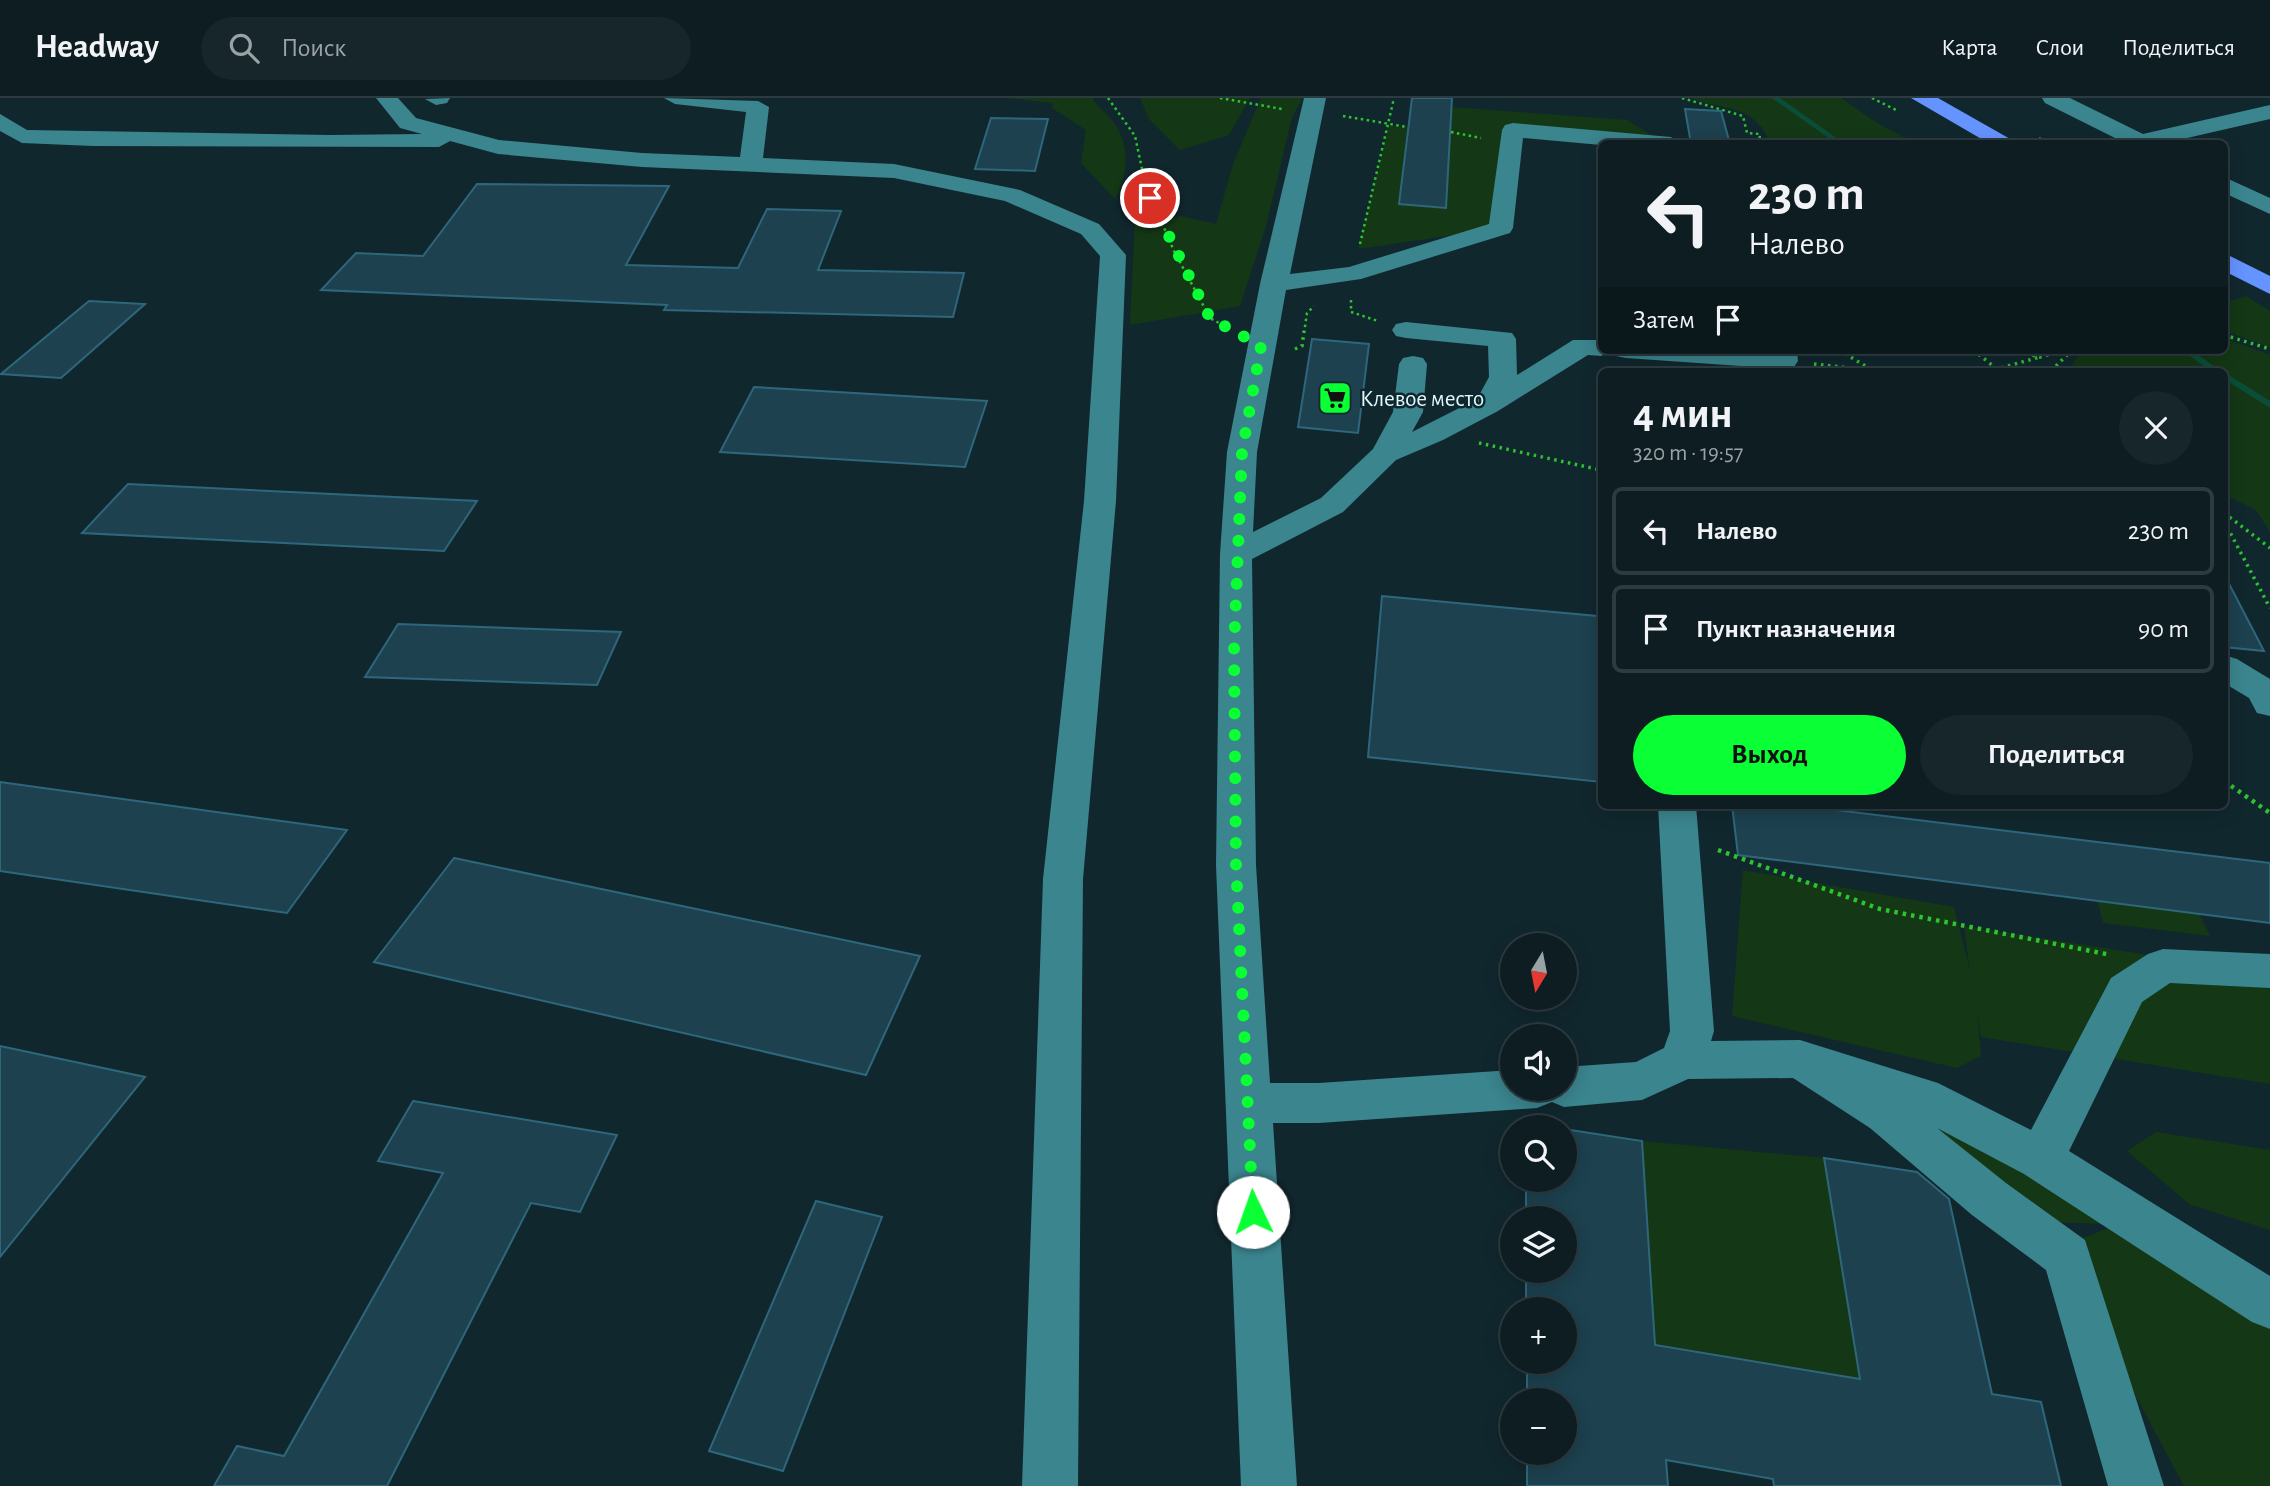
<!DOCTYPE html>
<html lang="ru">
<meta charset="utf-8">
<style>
:root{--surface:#0d1d22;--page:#16262a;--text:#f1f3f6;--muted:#9aa2a5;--line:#2d3b40;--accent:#0aff34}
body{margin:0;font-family:"Alegreya Sans",sans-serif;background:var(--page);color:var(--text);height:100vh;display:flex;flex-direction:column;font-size:26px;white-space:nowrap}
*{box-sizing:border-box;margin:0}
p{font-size:23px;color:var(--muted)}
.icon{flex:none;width:38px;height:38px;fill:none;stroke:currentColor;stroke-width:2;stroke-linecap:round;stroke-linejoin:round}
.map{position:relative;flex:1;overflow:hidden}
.side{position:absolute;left:1598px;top:270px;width:630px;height:441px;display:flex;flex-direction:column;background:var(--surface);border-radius:10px;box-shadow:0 4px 18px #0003,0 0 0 2px var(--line)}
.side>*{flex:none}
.top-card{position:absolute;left:1598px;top:42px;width:630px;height:214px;border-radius:10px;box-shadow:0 4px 18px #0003,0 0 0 2px var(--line);background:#0d1d22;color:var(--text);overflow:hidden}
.needle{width:46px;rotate:190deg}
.buttons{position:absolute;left:1500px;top:835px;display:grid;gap:14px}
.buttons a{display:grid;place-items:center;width:77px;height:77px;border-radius:50%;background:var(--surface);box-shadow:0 4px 18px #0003,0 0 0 2px var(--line);font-size:35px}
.pin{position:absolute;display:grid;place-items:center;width:60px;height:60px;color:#fff;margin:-30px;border:4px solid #fff;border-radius:50%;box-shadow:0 2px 7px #0007}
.me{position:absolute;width:77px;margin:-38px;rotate:357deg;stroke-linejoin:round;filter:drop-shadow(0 0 5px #0008)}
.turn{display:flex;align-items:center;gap:24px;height:147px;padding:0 35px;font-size:32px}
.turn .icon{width:91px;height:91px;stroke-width:2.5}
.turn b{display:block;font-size:49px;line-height:60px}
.then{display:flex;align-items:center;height:66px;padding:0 35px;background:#0003;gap:14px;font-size:26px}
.round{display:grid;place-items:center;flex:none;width:74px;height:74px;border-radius:37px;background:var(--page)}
.head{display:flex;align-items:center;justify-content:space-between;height:119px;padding:0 35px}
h1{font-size:42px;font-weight:600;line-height:52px}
.primary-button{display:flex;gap:14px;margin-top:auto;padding:14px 35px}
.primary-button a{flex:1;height:80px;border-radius:42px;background:var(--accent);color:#111;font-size:28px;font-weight:600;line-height:80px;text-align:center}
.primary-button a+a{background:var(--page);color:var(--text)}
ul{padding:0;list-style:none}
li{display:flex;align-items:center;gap:21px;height:88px;margin:0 14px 10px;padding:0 21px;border:4px solid var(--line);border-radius:10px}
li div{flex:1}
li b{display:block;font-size:26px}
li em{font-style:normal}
header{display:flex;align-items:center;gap:42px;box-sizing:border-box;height:98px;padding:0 35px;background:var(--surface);border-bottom:2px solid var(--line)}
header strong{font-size:33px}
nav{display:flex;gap:38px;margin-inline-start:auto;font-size:24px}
.search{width:490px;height:63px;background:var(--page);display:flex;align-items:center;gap:18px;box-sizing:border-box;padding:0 24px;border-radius:38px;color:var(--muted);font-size:26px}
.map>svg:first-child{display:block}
</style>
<header>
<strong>Headway</strong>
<div class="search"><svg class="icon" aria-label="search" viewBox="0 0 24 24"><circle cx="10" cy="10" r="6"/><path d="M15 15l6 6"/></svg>Поиск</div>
<nav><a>Карта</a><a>Слои</a><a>Поделиться</a></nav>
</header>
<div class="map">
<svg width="2270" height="1388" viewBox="0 0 2270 1388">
<rect width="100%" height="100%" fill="#11272e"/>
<path fill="#143815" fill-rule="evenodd" d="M1006,0h87c3,9 12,14 18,21 20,24 18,55 4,80l-34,-36 5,-33 -34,-22 1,-5z
M1140,0h110l-21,37 -49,15 -31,-31z
M1261,0h42l-11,19 -26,109 -26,80 -110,19 5,-106 46,-3 35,8 17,-60z
M1691,0h150l36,25 38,20h-145c-16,-40 -45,-32 -79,-45z
M1450,9l177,13 26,16 -140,-6 -12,98 -143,21 31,-123 18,1 -8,77 47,3z
M2246,198l24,15v36l-46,-16v-28z
M2224,240l46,17v177l-14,-22 -32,-16v-123h-152l-1,-4 11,-17h142z
M1743,772l211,37 16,64 -6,-45 306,48v110l-289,-47 -4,-25 4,44 -24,12 -225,-52z
M2097,802l102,14 11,22 -107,-13z
M1849,976l421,227v185h-86l-141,-264zM2045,1124l71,2v1l-33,13z
M2156,1034l114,18v80l-81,-26 -62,-53z
M1642,1043l182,17 36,221 -205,-34z"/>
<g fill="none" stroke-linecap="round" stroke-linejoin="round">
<path fill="#0a4e3a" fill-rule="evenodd" d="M1772,0h8l65,46h-8z
M2181,252h10l30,21h-10z
M2224,274l46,29v7l-46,-29z"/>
</g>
<path fill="#1d414f" stroke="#2e677c" stroke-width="2" d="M1412,0h40l-6,110 -47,-4z
M1685,11l36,2 9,33h-39z
M991,20l57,1 -13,52 -60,-2z
M477,86l192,2 -43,79 112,3 29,-59 74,2 -23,59 146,3 -11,44 -289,-7 3,-5 -346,-15 35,-37 67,3z
M89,203l56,3 -84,74 -60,-4z
M1312,241l57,5 -11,89 -60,-6z
M754,289l233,14 -22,66 -245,-15z
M128,386l349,17 -33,50 -362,-18z
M2224,476l40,77 -40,-4z
M1382,498l215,20 4,67v99l-233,-25z
M398,526l223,8 -24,53 -232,-8z
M0,684l347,48 -60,83 -287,-42z
M1732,707h63l475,58v60l-532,-68z
M454,760l466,98 -54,119 -492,-113z
M0,948l145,31 -145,180z
M413,1003l204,34 -37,77 -49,-9 -144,283h-173l23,-40 47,10 159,-283 -65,-12z
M1564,1031l78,12 13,204 205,34 -36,-221 93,14 32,27 43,195 49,8 20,84h-287l-1,-7 -107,-19 2,26h-141v-34h37v-52h-37v-38h37v-53h-38v-39h38v-52h-38v-38h38z
M816,1103l66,16 -99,254 -74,-20z"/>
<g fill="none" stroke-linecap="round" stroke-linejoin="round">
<path stroke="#2ec330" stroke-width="2.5" stroke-dasharray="2.5 3.5" stroke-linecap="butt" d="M1108,0l27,38 10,47 29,68 36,67 20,11
M1220,0l62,11
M1682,0l61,18 4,17 13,1 -1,10
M1872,0l24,12
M1343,18l64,11
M1451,34l30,6
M2039,40l10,6
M1360,146l34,-146
M1351,202v12l27,9
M1304,235l3,-20 7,-7"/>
<path stroke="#2ec330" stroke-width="3.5" stroke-dasharray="2.5 4.5" stroke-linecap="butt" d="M2224,237l46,14
M1295,251l7,-3 2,-15
M1839,252l33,20 125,-1 43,-12
M1973,252l24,19
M2012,252l28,7 26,-7
M1814,266l54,6
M2051,273l21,-21
M1479,345l122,27
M2224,415l46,35
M2224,423l46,87"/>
<path stroke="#2ec330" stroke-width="4.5" stroke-dasharray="3.5 5" stroke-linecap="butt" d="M2224,683l46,32
M1718,752l162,59 231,46"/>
<path fill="#3b858e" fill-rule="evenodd" d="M376,0h22l18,20 83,22 143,13 98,4 6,-45 -71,-8 -11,-6 94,3 11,6 -6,51 131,6 126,26 79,34 27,31 -10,246 -33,378 -5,607h-56l21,-607 41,-378 16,-245 -19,-22 -76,-33 -111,-23 -252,-11 -144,-13 -48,-13 -11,6 -346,-1 -71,-3 -22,-12v-17l27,16 302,5 93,-1 -22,-6z
M450,0l-3,5 -11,2 -11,-6z
M1304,0h22l-36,176 59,-7 140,-43 13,-94 3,-5 8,-2 158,14 11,7 -81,1 -78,-7 -10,90 -3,5 -149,46 -75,11 -29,162 -4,80 68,-34 52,-49 20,-37 6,-48 4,-6 10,-2 10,2 4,6 -4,48 -11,20 65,-33 12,-22 -1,-31 -82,-8 -10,-2 -4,-6 4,-6 10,-2 106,11 4,6 1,36 56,-35h28v10h196l1,11 -4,6 -10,2 -158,-11 -10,-2 -3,-5 -12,5 -13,-1 -90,56 -55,29 -47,20 -53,52 -91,47 4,306 14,218h49l193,-13v18h52v-21l72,-5 28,-14 6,-17 -12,-226h38l18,226 -3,10 89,-1 138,43 93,47 80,-152 37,-24 15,-5 107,5v34l-100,-5 -28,19 -73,149 201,125v53l-18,-7 -228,-148 -87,-46 69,55 79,57 79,246h-56l-62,-216 -74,-55 -102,-87 -77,-50 -105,1 -46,21 -78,7 -12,-5 -15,6 -218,15h-46l24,363h-56l-25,-621 4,-311 7,-102 33,-168z
M2042,0h28l73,36 127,-29v14l-109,25h-34l-82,-41z
M2224,79l46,21v16l-46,-21z
M2224,557l13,4 33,20v37l-13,-3 -8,-15 -25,-15z"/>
<path fill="#6593ff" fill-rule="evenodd" d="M1911,0h27l81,46h-29z
M2224,155l46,23v18l-46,-23z"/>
</g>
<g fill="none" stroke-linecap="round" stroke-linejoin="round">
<path stroke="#0aff34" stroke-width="12" stroke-dasharray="0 21.6" d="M1150,100l60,120 51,28 -19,106 -8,196 2,217 17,347"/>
</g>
<defs>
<symbol id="supermarket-square" viewBox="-11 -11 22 22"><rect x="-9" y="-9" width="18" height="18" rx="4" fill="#0aff34" stroke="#11272e"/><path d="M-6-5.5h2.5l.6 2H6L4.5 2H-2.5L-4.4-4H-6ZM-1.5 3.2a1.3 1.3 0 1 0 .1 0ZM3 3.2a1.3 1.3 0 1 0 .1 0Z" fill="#111"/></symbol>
</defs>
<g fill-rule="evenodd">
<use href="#supermarket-square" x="1316" y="281" width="38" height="38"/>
</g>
<g text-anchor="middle" stroke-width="5" stroke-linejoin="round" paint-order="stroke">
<g font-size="23" fill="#def9ff" stroke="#11272e" text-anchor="start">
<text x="1360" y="308">Клевое место</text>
</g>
</g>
</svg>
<div class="buttons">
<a><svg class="needle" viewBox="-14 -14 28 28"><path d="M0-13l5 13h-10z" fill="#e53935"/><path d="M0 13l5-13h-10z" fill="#9aa2a5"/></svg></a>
<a><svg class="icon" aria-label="sound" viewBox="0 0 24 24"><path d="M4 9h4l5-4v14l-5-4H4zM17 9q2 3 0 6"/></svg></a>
<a><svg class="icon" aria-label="search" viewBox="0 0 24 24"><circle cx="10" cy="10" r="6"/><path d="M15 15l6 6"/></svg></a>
<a><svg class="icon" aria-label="layers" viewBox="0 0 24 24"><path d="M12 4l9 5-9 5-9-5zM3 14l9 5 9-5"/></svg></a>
<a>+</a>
<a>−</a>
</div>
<div class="pin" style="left:1150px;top:100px;background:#d93025"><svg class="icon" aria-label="arrive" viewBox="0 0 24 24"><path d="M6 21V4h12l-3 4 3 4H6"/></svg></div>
<svg class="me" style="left:1253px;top:1114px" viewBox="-20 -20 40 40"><circle r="19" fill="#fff"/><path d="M0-13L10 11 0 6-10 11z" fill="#0aff34"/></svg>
<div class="top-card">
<div class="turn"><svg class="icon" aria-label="left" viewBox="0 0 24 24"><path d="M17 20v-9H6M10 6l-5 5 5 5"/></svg><div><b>230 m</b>Налево</div></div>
<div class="then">Затем<svg class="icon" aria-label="arrive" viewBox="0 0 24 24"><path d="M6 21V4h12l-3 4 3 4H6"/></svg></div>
</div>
<section class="side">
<div class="head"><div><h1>4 мин</h1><p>320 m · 19:57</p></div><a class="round"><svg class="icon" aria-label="close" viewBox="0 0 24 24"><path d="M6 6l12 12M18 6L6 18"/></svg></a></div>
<ul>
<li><svg class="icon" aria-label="left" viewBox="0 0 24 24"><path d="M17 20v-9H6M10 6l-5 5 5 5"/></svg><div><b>Налево</b></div><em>230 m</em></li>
<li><svg class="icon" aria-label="arrive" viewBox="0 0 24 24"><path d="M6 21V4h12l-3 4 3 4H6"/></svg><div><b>Пункт назначения</b></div><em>90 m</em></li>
</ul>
<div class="primary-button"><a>Выход</a><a>Поделиться</a></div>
</section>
</div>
